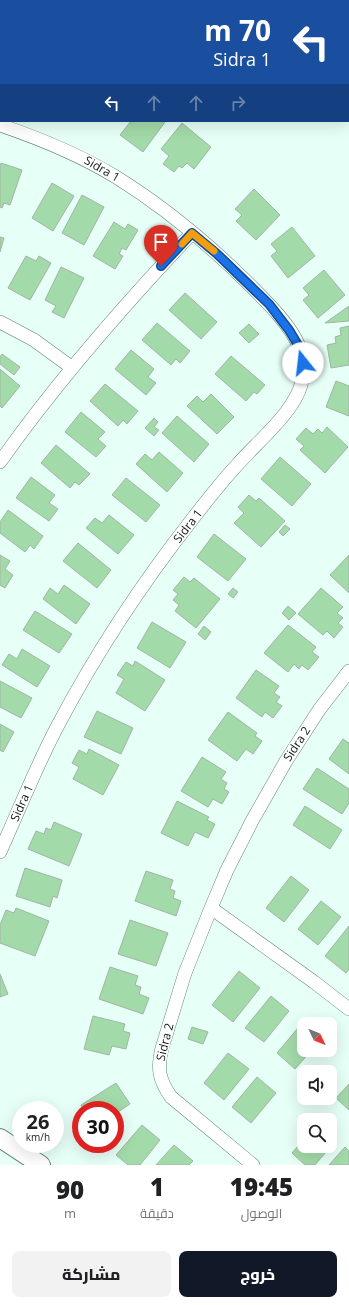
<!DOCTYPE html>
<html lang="ar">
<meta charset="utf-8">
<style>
:root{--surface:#fff;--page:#f2f2f2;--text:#202124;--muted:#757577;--accent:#111827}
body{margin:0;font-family:"Open Sans",Cairo,sans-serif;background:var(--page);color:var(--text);direction:rtl;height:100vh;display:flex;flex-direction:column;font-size:15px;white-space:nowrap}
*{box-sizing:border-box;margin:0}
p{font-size:13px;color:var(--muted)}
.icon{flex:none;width:22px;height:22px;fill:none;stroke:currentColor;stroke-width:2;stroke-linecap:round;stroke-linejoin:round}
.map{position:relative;height:1165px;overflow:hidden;direction:ltr}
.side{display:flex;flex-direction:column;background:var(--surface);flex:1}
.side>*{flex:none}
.guide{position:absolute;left:0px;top:0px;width:349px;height:122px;box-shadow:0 4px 16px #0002;direction:rtl;background:#1a4fa0;color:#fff;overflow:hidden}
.needle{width:26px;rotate:133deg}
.tools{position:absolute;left:297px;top:1017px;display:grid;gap:8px}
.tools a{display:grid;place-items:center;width:40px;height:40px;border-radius:8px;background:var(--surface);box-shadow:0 4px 16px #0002;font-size:20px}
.speed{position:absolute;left:12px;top:1101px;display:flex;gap:8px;font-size:20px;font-weight:700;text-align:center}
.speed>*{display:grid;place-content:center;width:52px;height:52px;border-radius:50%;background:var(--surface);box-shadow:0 4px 16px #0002;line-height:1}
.speed small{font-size:10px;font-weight:400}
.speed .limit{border:6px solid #d22;background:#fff;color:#111}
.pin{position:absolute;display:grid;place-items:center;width:34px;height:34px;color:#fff;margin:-41px -17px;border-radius:50% 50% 50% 0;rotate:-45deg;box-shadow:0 0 4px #0007}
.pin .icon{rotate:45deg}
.me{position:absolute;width:44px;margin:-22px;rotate:344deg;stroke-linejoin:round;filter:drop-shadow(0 0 3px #0008)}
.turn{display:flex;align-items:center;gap:14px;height:84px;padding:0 12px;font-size:18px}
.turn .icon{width:52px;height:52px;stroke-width:2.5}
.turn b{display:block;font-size:28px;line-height:34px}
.lanes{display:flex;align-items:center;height:38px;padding:0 12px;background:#0003;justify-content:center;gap:20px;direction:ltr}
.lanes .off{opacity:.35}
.eta{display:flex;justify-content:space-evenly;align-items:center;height:68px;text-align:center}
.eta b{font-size:24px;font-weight:800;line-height:28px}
.primary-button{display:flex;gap:8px;margin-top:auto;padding:8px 12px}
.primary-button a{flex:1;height:46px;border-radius:8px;background:var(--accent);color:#fff;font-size:16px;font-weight:800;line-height:46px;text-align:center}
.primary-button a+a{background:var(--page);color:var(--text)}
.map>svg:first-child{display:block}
</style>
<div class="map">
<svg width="349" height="1165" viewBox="0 0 349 1165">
<rect width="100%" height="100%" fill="#e6fff7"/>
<path fill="#a3daa9" stroke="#a1b5a3" d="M160,0h39v1z
M0,52h1v32l-1,-1z
M348,71l1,1 -1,36z
M131,121h32l2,1 -22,30 -23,-17z
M182,123l29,24 -17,22 -7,-6 -5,5 -3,-2 -5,6 -11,-8 6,-8 -8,-7z
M1,163l21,7 -12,35 -6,-2 -2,5 -2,-1v-40z
M52,183l22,13 -21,35 -21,-13z
M254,189l26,26 -24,25 -20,-19 6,-6 -7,-6z
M82,195l22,12 -20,38 -22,-12z
M114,222l11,7 3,-5 10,6 -12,20 -4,-2 -3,6 4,2 -8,13 -22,-13z
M292,227l23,29 -27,22 -17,-22 6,-5 -6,-7z
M0,237l4,1 -4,14z
M26,256l10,5 3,-5 12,7 -21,37 -22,-12z
M61,267l23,11 -20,40 -12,-6 4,-6 -11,-6z
M324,270l21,25 -27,23 -15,-18 6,-5 -6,-7z
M185,293l32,29 -16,17 -32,-29z
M349,306v15l-24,2z
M157,323l33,28 -10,12 -4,-4 -5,6 -29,-25z
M249,324l10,10 -10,9 -10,-10z
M349,326v39l-18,3 -4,-23 9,-2 -1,-6 6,-2 -1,-7z
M131,350l23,19 -6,8 8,6 -10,12 -31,-26z
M2,354l18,13 -6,8 -14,-11v-7z
M231,356l34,29 -8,9 -3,-2 -8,9 -31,-27z
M0,369l20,17 -18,22 -2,-2z
M336,381l13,5v30l-23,-9z
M105,384l33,27 -11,13 -4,-4 -5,6 -28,-25z
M211,394l23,23 -17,17 -30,-28 10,-10 6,6z
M81,412l24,20 -7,7 8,7 -10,11 -31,-25z
M177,416l32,28 -15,18 -32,-29z
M154,418l4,4 -4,5 5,3 -5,6 -9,-8z
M327,427l21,20 -23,26 -25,-23 4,-4 -8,-7 10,-11 7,6 5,-5 4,4z
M56,445l34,29 -11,11 -4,-3 -5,6 -29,-25z
M159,452l24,21 -16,19 -31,-28 9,-10 7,6z
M280,457l31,27 -19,22 -31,-27z
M31,477l24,18 -6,8 9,6 -9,12 -33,-23z
M126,478l34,27 -14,17 -34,-27z
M249,495l7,6 3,-3 26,23 -24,26 -27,-24 10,-10 -6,-6z
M8,510l35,26 -9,13 -4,-4 -5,7 -25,-19v-11z
M109,515l25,20 -16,19 -32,-26 9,-10 7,5z
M285,525l5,4 -7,7 -4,-4z
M214,534l32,25 -18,22 -31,-24z
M78,543l33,27 -14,18 -34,-27z
M0,555l10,6 -5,8 8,6 -8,13 -5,-3z
M349,555v38l-19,-18z
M184,577l6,5 4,-4 26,21 -24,29 -21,-17 4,-6 -6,-5 5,-6 -5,-4z
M64,585l26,19 -14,20 -33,-25 7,-11 8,6z
M233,588l5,4 -5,6 -5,-4z
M321,588l22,19 -6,6 6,5 -5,5 5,4 -9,11 -7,-7 -4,4 -25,-21z
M288,606l8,7 -7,7 -7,-7z
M35,611l37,23 -13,19 -36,-23z
M152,622l34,20 -16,26 -33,-20z
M288,625l28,22 -4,5 7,5 -11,13 -6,-5 -3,4 -5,-5 -6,8 -24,-19z
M204,626l7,6 -6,8 -7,-6z
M22,649l28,17 -13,21 -35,-22 7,-11 8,5z
M135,661l30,19 -20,31 -29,-18 8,-14 -7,-4 9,-13 7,4z
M256,670l23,16 -5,7 6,4 -4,5 6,4 -9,12 -8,-6 -3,5 -26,-19z
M0,681l32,17 -11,20 -21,-11z
M97,711l36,17 -12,26 -37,-17z
M228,712l29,21 -2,3 7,5 -9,13 -7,-5 -9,12 -29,-21z
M0,724l14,8 -11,20 -3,-2z
M343,739l6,4v31l-20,-15z
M89,749l30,16 -16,30 -30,-16 6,-12 -7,-4 7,-13 8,4z
M202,757l24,15 -5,7 6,4 -3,6 5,3 -7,12 -9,-5 -5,8 -27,-16z
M317,768l32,21v14l-7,11 -39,-25z
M177,801l32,16 -2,3 8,4 -7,14 -13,-6 -7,14 -27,-13z
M305,806l37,24 -12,19 -37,-24z
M54,822l28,12 -13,32 -41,-17 8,-18 8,3 2,-6 5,2z
M25,868l37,12 -5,18 -4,-2 -3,11 -34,-11z
M146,871l27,9 -3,9 5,2 -2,7 8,3 -5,15 -41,-15z
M291,876l18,14 -25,32 -18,-14z
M321,901l20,16 -23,28 -20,-16z
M16,908l33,13 -14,35 -35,-13v-18l6,-15 8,3z
M130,920l38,13 -12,33 -38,-12z
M349,926v43l-3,4 -21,-17z
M110,967l28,9 -3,9 6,2 -2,7 10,4 -6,16 -44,-15z
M239,971l21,17 -27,34 -21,-17z
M0,974l8,20 -8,3z
M271,996l18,15 -25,31 -19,-14z
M93,1016l32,8 -2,7 7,2 -4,16 -14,-3 -3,9 -25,-6z
M303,1022l3,2h-2v26h8l-17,19 -18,-16z
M192,1027l16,5 -5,12 -15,-5z
M228,1053l21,16 -25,31 -20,-17z
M257,1077l19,16 -25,30 -19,-16z
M116,1083l14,21 -15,10v-4h-31l-3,-5z
M349,1084v26l-13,-12z
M142,1125l18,15 -20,25h-12l-12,-10z
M330,1135l6,5 -21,25h-10l-13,-12 12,-14v7h26z
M174,1145l19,16 -4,4h-33z
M345,1147l4,4v14h-20z"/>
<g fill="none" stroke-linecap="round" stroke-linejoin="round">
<defs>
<path id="street" d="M311,0l2,1
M340,1l1,-1
M348,30l1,1
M0,125c41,14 80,30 116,52 50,31 96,70 137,111 16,16 37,37 46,58 4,11 5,23 3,34 -4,29 -45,62 -64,84 -16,17 -30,35 -44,53 -52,66 -98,136 -137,210 -21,40 -38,83 -57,125
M0,322l34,18 37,27
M0,462c58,-82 123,-156 192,-229
M211,908l103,74 35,27
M253,1165l-82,-68c-12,-17 -14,-28 -9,-49l23,-75 26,-65 16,-38 25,-49 34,-60 33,-51 30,-39"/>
<path id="secondary" d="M0,1138l41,27"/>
</defs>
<use href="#street" stroke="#66827a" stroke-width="14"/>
<use href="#secondary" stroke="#66827a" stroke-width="20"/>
<use href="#street" stroke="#fff" stroke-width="13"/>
<use href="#secondary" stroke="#fff" stroke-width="18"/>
</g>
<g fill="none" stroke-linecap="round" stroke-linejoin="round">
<defs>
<path id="route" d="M161,266l31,-33 24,20 53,51 20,26 9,15 5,18"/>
</defs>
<use href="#route" stroke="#114b97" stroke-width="10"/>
<use href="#route" stroke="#1a73e8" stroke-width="7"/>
<path stroke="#f59e0b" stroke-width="7" d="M182,244l10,-11 22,18"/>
</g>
<g text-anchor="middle" stroke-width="3" stroke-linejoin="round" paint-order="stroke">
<g font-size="12" fill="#111c19" stroke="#fff">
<text transform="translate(102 169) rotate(30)" y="4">Sidra 1</text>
<text transform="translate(188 526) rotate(-52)" y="4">Sidra 1</text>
<text transform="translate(297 744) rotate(-57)" y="4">Sidra 2</text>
<text transform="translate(22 803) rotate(-66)" y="4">Sidra 1</text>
<text transform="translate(165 1042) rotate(-76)" y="4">Sidra 2</text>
</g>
</g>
</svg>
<div class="tools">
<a><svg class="needle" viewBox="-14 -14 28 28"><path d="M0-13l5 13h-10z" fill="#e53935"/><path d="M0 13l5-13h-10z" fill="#757577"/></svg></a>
<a><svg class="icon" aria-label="sound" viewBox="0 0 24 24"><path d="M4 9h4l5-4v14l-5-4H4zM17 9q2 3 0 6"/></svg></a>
<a><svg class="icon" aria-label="search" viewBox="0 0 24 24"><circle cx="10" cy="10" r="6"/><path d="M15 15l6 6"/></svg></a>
</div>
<div class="speed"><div>26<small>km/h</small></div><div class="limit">30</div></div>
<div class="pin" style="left:161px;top:266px;background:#d93025"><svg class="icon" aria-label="arrive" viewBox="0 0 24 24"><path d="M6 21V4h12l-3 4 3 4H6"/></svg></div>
<svg class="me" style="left:303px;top:363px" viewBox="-20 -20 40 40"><circle r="19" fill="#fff"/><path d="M0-13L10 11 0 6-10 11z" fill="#1a73e8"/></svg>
<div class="guide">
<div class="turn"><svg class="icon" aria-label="left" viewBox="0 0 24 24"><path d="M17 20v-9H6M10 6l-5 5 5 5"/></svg><div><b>70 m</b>Sidra 1</div></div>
<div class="lanes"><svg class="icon" aria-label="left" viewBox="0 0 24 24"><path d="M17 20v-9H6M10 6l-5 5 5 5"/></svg><svg class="icon off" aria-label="ahead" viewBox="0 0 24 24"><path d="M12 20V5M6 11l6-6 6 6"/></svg><svg class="icon off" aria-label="ahead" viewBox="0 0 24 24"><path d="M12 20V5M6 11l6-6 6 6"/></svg><svg class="icon off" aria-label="right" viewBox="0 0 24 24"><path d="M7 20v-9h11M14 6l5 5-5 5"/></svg></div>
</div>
</div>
<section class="side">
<div class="eta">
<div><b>19:45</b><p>الوصول</p></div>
<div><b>1</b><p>دقيقة</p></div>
<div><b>90</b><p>m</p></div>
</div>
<div class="primary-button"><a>خروج</a><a>مشاركة</a></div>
</section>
